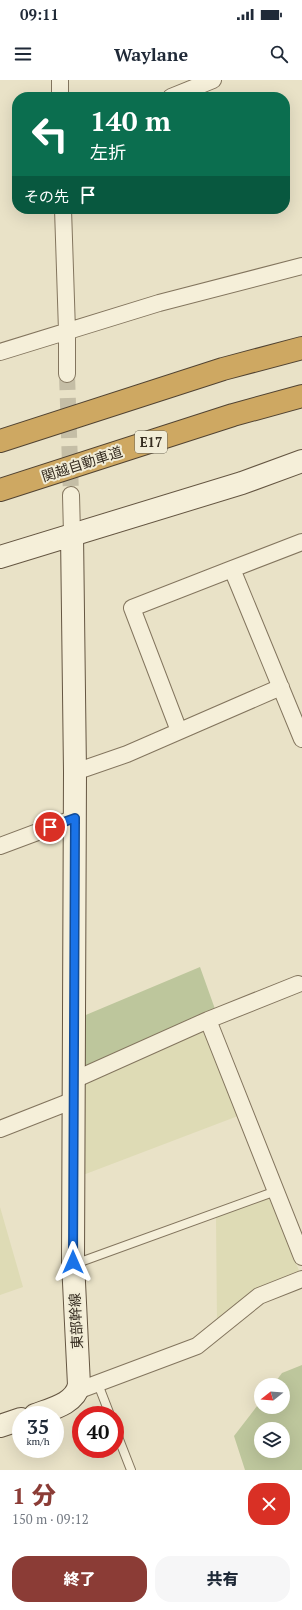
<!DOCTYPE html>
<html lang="ja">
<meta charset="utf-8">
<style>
:root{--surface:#fff;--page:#f6f6f7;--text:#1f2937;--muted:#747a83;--accent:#8b3c36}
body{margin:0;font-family:"PT Serif","Noto Sans JP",serif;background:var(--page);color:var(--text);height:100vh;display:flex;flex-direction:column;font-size:15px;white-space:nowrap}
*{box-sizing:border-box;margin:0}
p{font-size:13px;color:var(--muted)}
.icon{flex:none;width:22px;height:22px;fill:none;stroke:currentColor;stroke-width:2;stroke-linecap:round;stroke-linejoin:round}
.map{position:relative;height:1390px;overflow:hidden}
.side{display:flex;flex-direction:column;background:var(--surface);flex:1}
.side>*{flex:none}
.banner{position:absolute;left:12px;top:12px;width:278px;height:122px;border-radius:16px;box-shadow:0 4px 16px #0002;background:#0b6e4f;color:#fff;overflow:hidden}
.needle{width:26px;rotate:253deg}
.tools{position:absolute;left:254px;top:1298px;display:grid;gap:8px}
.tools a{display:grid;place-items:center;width:36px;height:36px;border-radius:50%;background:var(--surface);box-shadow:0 4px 16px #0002;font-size:20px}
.speed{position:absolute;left:12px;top:1326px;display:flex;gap:8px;font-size:20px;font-weight:700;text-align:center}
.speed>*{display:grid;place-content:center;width:52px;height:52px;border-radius:50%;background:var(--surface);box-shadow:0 4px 16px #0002;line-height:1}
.speed small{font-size:10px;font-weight:400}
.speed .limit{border:6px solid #d22;background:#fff;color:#111}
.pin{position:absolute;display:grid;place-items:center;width:34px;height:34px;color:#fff;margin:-17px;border:2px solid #fff;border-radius:50%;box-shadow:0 1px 4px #0007}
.me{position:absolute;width:44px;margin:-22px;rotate:0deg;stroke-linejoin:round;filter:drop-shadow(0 0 3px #0008)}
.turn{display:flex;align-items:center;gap:14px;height:84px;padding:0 12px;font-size:18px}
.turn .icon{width:52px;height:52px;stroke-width:2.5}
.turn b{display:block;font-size:28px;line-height:34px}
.then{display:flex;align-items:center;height:38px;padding:0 12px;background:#0003;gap:8px;font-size:15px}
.round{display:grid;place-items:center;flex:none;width:42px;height:42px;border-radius:16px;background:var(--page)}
.summary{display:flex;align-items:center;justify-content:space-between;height:68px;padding:0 12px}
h1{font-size:24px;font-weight:800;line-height:30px;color:var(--accent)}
.button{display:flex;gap:8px;margin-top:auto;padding:8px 12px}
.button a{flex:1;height:46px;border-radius:16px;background:var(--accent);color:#fff;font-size:16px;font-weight:800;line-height:46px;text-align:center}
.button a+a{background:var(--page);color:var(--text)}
.status{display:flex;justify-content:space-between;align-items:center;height:28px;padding:0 20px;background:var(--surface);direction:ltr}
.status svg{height:11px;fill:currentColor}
header{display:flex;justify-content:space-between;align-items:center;height:52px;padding:0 12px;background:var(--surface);font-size:18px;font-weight:800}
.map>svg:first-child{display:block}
</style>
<div class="status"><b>09:11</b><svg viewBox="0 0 49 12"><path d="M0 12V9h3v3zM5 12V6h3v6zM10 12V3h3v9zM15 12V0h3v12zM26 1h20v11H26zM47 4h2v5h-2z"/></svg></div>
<header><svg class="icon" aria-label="menu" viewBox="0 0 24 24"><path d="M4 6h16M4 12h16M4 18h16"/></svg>Waylane<svg class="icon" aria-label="search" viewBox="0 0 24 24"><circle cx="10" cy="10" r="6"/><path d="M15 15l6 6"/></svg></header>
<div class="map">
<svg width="302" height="1390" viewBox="0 0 302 1390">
<rect width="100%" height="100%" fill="#e9e2c7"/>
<path fill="#dedbb5" d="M197,950l10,4 31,82 -155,59 1,-92z
M270,1117l30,76 -83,51 -1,-107z
M0,1127l23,80 -23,8z"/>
<path fill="#bdc69c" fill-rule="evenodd" d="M200,887l15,42 -134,62v-54z
M302,1285v105h-57l-11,-34 27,-35v6h22v-22h-10l9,-12zM261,1349h22v22h-22z"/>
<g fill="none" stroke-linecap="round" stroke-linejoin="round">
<path stroke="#c5bea6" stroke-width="16" stroke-dasharray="16 8" stroke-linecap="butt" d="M67,294l4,121"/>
<defs>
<path id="lane" d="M75,1182l8,-1 193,-70
M98,1304l12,31
M115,1349l16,41"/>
<path id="street" d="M60,0v17
M171,17l42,-17
M63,129l4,122v43
M0,272l159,-49 143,-37
M71,415l1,39
M302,462l-70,27 70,170
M179,651l-47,-123 100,-39
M75,692l52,-18 154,-67
M0,766l75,-28
M208,940l94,237
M74,1000l134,-60 90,-36
M0,1049l74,-29
M77,1311l120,-45 62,-50 43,-17"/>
<path id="secondary" d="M0,477l242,-74 60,-22
M35,1335c16,-6 40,-11 44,-30l-6,-123 2,-490 -3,-238
M0,1346l21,-7"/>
<path id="highway" d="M0,361l223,-72 79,-21
M0,410l233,-75 69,-19"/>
</defs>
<use href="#lane" stroke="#83755e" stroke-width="10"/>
<use href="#street" stroke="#83755e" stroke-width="18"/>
<use href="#secondary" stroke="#655642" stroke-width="24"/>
<use href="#highway" stroke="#514332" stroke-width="24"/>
<use href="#lane" stroke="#f5efd9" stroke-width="8"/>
<use href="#street" stroke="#f5efd9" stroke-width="16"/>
<use href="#secondary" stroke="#f5efd9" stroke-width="22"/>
<use href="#highway" stroke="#cea862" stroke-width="22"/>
</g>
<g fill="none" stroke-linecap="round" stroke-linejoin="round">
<defs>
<path id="route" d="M50,747l25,-9 -2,444"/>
</defs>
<use href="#route" stroke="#114b97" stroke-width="10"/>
<use href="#route" stroke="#1a73e8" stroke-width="7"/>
</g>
<g text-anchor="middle" stroke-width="4" stroke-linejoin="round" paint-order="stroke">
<rect fill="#f1ecd6" stroke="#6d6657" stroke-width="1" x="135" y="351" width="32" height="22" rx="3"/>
<g font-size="13" font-weight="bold" fill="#352c20">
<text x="151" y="367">E17</text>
</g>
<g font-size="14" fill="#352c20" stroke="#f1ecd6">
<text transform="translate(82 384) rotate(-18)" y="5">関越自動車道</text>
<text transform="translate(76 1241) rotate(-93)" y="5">東部幹線</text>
</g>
</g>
</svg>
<div class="tools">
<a><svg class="needle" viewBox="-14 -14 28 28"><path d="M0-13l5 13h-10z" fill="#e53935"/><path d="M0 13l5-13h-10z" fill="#747a83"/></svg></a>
<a><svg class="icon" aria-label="layers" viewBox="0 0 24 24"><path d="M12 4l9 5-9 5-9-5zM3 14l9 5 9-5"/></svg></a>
</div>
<div class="speed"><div>35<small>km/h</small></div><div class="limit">40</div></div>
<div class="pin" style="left:50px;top:747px;background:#d93025"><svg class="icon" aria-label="arrive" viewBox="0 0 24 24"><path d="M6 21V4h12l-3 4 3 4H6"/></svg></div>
<svg class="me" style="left:73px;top:1182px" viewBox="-20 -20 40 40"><path d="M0-17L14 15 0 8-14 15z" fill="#1a73e8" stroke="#fff" stroke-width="4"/></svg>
<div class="banner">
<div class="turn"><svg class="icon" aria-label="left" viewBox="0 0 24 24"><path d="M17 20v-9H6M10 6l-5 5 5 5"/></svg><div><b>140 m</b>左折</div></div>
<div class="then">その先<svg class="icon" aria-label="arrive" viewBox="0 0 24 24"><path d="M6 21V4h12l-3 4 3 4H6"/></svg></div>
</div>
</div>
<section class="side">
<div class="summary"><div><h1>1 分</h1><p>150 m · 09:12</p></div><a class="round" style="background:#d93025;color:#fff"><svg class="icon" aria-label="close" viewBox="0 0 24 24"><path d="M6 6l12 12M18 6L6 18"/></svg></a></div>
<div class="button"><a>終了</a><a>共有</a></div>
</section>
